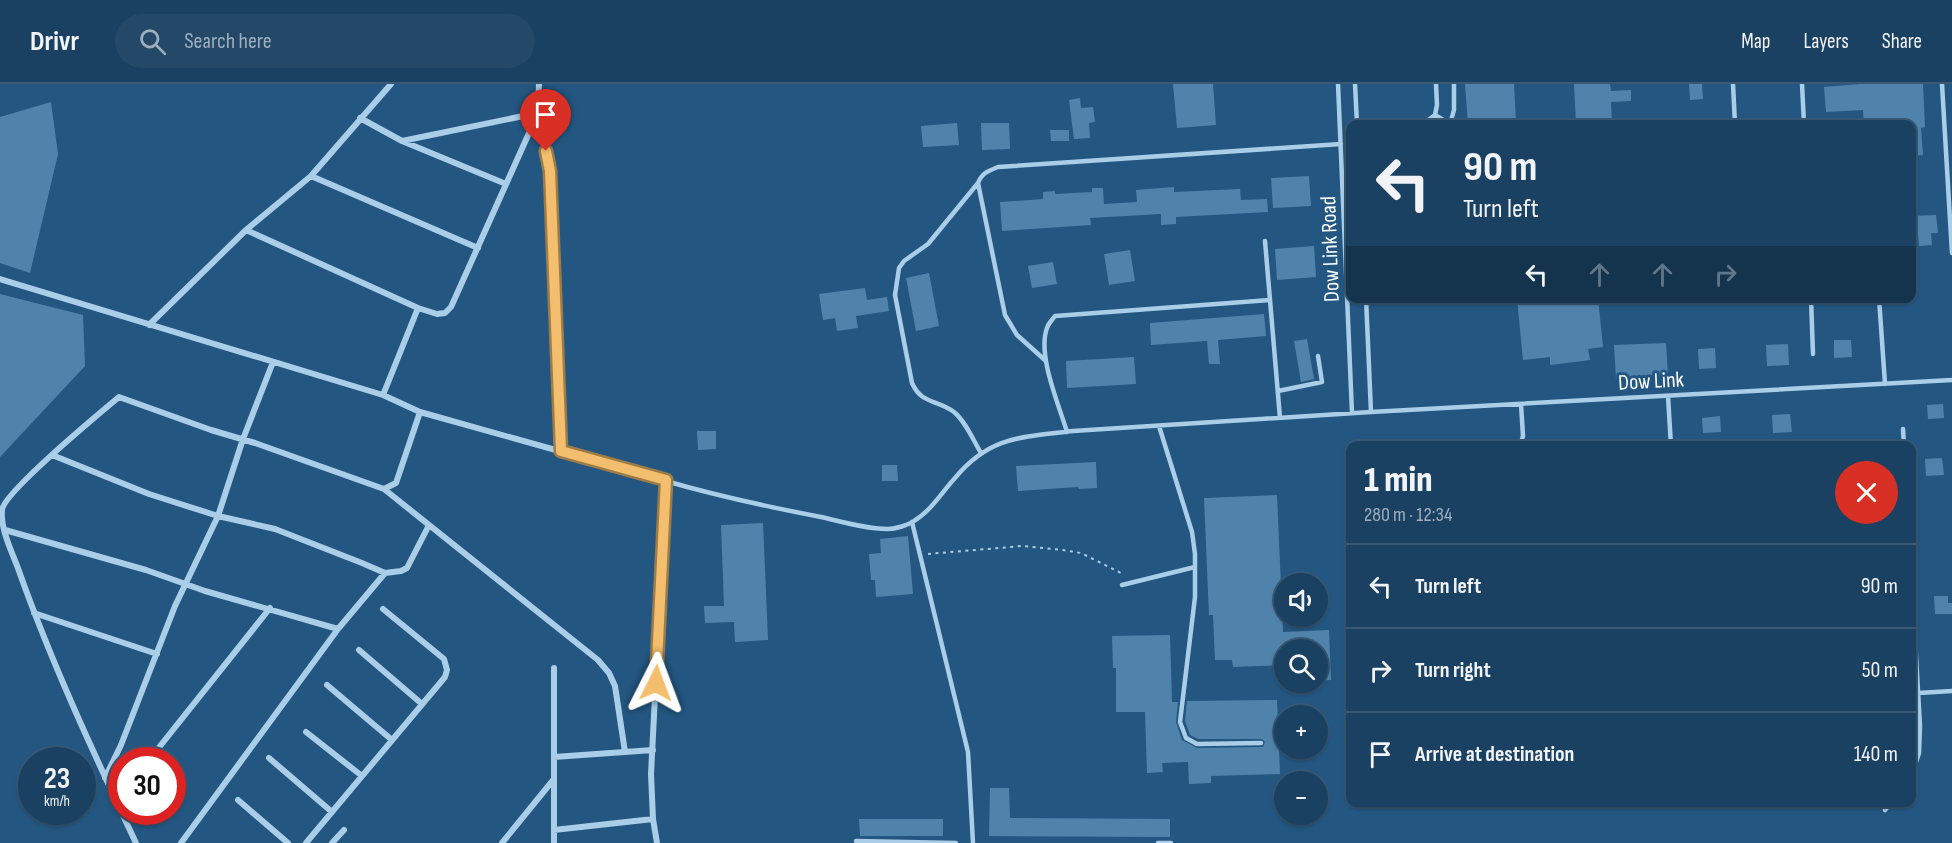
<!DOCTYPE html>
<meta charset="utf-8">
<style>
:root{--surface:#1a4162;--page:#234868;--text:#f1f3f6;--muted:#9fafbe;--line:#385a77}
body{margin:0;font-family:"Sofia Sans Condensed",sans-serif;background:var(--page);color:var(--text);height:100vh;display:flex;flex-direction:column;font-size:22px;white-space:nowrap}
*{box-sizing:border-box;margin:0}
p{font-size:20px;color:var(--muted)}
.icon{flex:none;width:33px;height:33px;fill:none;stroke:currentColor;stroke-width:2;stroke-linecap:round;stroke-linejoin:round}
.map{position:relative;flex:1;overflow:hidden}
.sheet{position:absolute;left:1346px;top:357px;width:570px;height:366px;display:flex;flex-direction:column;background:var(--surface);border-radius:12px;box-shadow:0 2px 4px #0004,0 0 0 2px var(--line)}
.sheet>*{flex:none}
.guide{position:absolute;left:1346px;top:36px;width:570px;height:183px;border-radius:12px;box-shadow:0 2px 4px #0004,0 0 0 2px var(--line);background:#1a4162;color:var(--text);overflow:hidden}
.fabs{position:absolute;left:1274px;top:489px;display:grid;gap:12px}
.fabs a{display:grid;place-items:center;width:54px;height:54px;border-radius:50%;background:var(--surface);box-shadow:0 2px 4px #0004,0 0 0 2px var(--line);font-size:30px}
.speed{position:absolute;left:18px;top:663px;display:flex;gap:12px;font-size:30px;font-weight:700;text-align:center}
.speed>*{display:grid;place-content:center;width:78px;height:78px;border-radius:50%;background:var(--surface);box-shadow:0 2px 4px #0004,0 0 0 2px var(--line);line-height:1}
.speed small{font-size:15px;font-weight:400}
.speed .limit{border:9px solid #d22;background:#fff;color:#111}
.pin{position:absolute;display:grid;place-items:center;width:51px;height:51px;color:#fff;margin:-62px -26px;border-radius:50% 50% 50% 0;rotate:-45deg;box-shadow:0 0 6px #0007}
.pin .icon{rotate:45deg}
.me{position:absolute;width:66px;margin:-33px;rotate:3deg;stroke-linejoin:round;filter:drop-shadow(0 0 4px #0008)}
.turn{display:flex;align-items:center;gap:21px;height:126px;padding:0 18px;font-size:27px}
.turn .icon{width:78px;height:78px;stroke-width:2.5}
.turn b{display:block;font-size:42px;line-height:51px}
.lanes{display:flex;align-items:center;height:57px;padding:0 18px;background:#0003;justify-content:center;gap:30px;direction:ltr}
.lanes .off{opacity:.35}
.round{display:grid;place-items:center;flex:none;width:63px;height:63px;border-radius:32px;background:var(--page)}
.summary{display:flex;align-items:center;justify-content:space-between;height:102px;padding:0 18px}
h1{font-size:36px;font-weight:800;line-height:45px}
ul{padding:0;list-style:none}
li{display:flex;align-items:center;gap:18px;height:84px;padding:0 18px;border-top:2px solid var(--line)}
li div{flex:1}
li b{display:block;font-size:22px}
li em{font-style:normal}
header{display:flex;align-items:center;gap:36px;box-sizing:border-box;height:84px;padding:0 30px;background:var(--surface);border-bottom:2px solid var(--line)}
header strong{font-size:28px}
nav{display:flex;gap:33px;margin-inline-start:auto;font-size:21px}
.search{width:420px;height:54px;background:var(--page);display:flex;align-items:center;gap:15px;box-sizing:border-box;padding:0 21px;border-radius:33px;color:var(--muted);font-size:22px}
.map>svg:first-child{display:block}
</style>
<header>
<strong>Drivr</strong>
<div class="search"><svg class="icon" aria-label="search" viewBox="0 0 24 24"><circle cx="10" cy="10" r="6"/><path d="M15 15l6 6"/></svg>Search here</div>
<nav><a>Map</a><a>Layers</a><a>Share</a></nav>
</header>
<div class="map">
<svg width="1952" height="759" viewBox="0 0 1952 759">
<rect width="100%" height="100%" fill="#235782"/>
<path fill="#5083ac" d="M1173,0h40l3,41 -39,3z
M1465,0h49l2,38 -48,2z
M1574,0h36l1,7 20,-1v11l-20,1 1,22h-36z
M1689,0h13l1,15 -13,1z
M1860,0h63l2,43 -4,1 2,27 -12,1v-32h-47l-1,-14 -37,2 -2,-25z
M1080,14l1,10 12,-1 2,15 -6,1 1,15 -16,1 -5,-39z
M51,18l7,52 -28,119 -30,-10v-146z
M957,39l2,22 -36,2 -2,-21z
M981,39h28l1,26 -28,1z
M1050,46h19v11h-18z
M1309,92l2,30 -38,2 -2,-30z
M1174,103v5l66,-3 1,11 26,-1 1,13 -92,5v7l-15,1v-11l-71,4 1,7 -89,6 -2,-29 43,-3v-7l12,-1v3l37,-2v-4h11l1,16 33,-2 -1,-12z
M1936,131l2,18h-7l1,12 -13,1 -1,-12 -7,1v-19z
M1314,162l2,31 -39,3 -2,-31z
M1130,166l5,31 -26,4 -5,-31z
M1053,178l4,22 -25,4 -4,-22z
M929,189l10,53 -23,5 -10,-53z
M865,204l2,12 20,-3 2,14 -33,5 2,12 -21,3 -2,-13 -12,2 -4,-26z
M0,210l83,21 2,51 -85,91z
M1526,214h72l5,49 -15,2 2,11 -40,5v-8l-27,3 -6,-61z
M1264,230l2,22 -48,4 2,24h-11l-2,-23 -56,4 -1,-22z
M1307,255l7,40 -13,3 -7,-41z
M1834,256h17l1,17 -18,1z
M1666,259l2,33 -52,3 -2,-34z
M1788,260l1,21 -22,1 -1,-21z
M1715,264l1,20 -17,1 -1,-20z
M1134,273l2,27 -69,4 -1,-27z
M1943,320l1,14 -16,1 -1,-14z
M1790,330l2,18 -19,1 -1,-18z
M1720,332l1,16 -18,1 -1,-15z
M697,347h19v18l-18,1z
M1942,374l2,17 -18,1 -1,-17z
M1096,378l1,26 -18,1 -1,-2 -60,4 -2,-25z
M882,381h15l1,16h-16z
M1277,411l6,137 46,-2 2,50 -14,1v-31h-33v15l-51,2 -1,-7h-17l-2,-45h-4l-5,-117z
M763,439l5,117 -33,2 -1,-20 -29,1 -1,-17h20l-3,-81z
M908,452l5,58 -37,3 -1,-17h-4l-2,-26 12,-1 -1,-14z
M1934,512h14v7h4v11h-17z
M1170,551l2,67h6l-2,20 6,18 15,8 66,-1 2,-5 -3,-3h-64l-8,-4 -5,-14 2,-20 90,-1 3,74 -69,2v7l-22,1 -1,-22 -26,1 1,9 -16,1 -2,-61h-29v-44h-3l-1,-32z
M990,704h19l1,30 160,1v18l-181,-1z
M859,735h84v17h-83z"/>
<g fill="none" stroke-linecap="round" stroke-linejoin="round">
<path stroke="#aacde8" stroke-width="2" stroke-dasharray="3 4.5" stroke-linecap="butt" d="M928,470l94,-8 41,4 18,3 42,21"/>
<path stroke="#aacde8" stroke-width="4.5" d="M1338,0l14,329
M1355,0l2,40
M1733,0l2,40
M1802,0l2,40
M1942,0l10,169
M1435,31l15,9
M1423,40l12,-9 2,-10 -1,-21
M1450,40l4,-14v-26
M978,99l-50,61 -24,17 -5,7 -4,27 17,88c10,22 25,16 42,29 12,10 19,28 27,41
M1265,157l15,177
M1366,214l5,114
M1811,214l2,56
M1879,214l6,86
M1046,277l-29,-26 -12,-20 -27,-132c4,-10 10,-12 20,-16l343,-23
M1278,307l44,-9 -4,-26
M1668,312l3,50
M1159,342l33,106 3,22v43l-15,125 6,16 11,6 64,-1
M1903,345l1,17
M1067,348c-8,-27 -30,-77 -20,-104 1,-4 5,-8 8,-12l215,-16
M1520,362l3,-10 -2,-32
M666,397c51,15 103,26 155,36 22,5 45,12 67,12 8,0 20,-4 26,-8 17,-10 28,-29 41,-43 35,-42 67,-41 118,-47l298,-19 581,-32
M912,438l56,230 5,91
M1911,484l9,158 -1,27 -8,24
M1122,501l73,-18
M1918,609l34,-2
M1885,726l7,-8
M856,757l100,2
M1158,759h13"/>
<path stroke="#aacde8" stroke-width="6" d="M360,34l42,23 104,43
M402,57l136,-28 12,58 11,280
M311,92l167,72
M246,146l172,78 -35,87
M0,195l383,116 37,17 246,69 -15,293 2,45 4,24
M418,224l19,6 8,-1 6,-6 87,-194 1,-29
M149,241l97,-95 65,-54 80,-92
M52,371l97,39 69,22 57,13 87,34 23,10 16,-2 6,-3 21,-41
M384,405l12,-6 24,-71
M5,446l141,40 59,21 133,38
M34,529l123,41
M359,566l63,54
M327,601l65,55
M306,648l56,44
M554,673l99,-7
M269,674l63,54
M149,676l121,-152
M105,694l16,-33 54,-139 43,-90 25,-77 30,-77
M238,716l50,43
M554,746l99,-11
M136,759c-42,-89 -84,-179 -117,-272 -6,-17 -19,-42 -17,-61 2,-18 98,-97 117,-113l92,33 44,13 129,46 214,171 11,13 6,13 10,66
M181,759l157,-214 47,-56
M306,759l139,-166 2,-7 -3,-11 -61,-50
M332,759l12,-13
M502,759l52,-64
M554,759v-175"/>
</g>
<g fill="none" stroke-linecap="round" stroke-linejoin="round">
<defs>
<path id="route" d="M546,67l4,20 11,280 105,29 -10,203"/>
</defs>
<use href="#route" stroke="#9e7c47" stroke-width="15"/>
<use href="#route" stroke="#f3be6d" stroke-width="10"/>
</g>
<g text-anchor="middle" stroke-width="6" stroke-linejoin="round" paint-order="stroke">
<g font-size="22" fill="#fff" stroke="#235782">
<text transform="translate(1329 165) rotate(-92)" y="8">Dow Link Road</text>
<text transform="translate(1651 296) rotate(-3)" y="8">Dow Link</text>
</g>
</g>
</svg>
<div class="fabs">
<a><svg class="icon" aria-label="sound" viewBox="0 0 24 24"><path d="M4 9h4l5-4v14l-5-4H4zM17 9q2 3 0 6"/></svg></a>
<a><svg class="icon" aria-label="search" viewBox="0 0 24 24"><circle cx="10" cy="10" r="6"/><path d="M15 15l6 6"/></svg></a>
<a>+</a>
<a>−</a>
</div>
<div class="speed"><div>23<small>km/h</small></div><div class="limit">30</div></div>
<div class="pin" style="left:546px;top:67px;background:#d93025"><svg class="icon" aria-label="arrive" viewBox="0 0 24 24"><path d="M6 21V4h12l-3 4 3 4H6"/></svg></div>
<svg class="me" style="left:656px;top:599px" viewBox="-20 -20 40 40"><path d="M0-17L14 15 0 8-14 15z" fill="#f3be6d" stroke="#fff" stroke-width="4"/></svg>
<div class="guide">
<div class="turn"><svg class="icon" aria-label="left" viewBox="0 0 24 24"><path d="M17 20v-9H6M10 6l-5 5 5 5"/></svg><div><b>90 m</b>Turn left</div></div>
<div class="lanes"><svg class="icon" aria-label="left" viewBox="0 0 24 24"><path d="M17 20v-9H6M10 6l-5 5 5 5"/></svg><svg class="icon off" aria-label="ahead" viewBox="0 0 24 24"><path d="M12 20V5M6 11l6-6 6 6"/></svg><svg class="icon off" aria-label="ahead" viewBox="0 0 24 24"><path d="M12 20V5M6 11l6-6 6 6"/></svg><svg class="icon off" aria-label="right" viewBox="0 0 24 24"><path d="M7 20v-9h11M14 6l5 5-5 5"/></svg></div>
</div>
<section class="sheet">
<div class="summary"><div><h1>1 min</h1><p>280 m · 12:34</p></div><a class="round" style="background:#d93025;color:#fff"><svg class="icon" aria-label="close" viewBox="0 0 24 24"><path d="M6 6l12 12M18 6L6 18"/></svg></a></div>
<ul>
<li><svg class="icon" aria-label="left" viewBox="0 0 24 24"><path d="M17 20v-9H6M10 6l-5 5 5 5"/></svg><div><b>Turn left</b></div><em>90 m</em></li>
<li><svg class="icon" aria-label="right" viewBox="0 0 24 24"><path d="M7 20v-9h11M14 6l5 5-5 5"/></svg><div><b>Turn right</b></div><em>50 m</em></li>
<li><svg class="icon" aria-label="arrive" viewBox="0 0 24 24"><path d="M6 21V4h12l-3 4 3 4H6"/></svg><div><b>Arrive at destination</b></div><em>140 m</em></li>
</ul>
</section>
</div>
